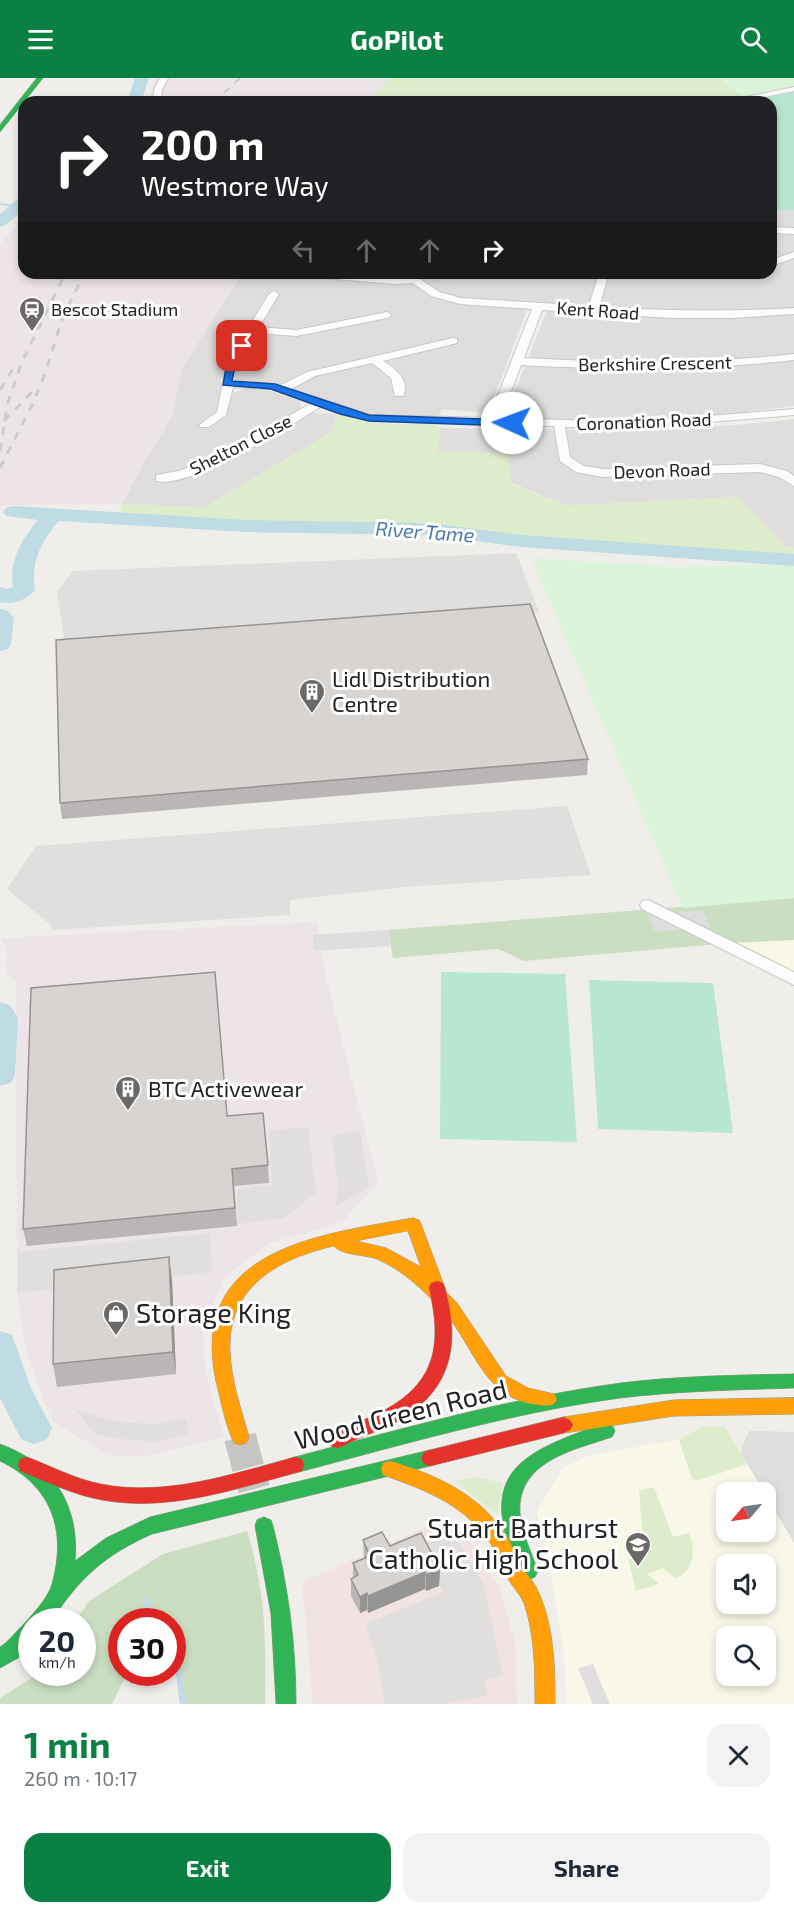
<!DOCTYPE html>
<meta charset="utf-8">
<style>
:root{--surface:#fff;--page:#f2f2f3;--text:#1f2937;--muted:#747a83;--accent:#0b8043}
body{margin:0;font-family:"Exo 2",sans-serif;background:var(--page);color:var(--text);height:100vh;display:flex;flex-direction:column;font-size:22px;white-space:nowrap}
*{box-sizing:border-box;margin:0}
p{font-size:20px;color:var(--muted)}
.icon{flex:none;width:33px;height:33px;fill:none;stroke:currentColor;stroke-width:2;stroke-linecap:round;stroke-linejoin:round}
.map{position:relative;height:1626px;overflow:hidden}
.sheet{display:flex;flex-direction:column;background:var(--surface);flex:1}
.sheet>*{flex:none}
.hud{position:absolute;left:18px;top:18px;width:759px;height:183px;border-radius:18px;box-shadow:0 3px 9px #0003;background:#202124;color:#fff;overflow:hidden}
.needle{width:39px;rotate:241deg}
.fabs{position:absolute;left:716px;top:1404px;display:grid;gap:12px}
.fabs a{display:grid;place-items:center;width:60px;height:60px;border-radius:12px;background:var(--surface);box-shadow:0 3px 9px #0003;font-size:30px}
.speed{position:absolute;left:18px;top:1530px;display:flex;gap:12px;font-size:30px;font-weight:700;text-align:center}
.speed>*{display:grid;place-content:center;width:78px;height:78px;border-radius:50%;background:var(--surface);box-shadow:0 3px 9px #0003;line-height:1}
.speed small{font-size:15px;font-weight:400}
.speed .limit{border:9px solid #d22;background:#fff;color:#111}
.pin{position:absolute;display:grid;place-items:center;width:51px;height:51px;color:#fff;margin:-26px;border-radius:12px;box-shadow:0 3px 9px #0006}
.me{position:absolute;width:66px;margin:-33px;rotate:272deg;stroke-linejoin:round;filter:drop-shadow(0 0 4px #0008)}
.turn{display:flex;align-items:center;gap:21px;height:126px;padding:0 24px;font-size:27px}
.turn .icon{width:78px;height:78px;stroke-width:2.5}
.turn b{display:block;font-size:42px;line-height:51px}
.lanes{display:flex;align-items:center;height:57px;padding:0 24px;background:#0003;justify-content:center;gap:30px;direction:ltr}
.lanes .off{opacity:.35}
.round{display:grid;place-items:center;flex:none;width:63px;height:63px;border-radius:18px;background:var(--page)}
.headline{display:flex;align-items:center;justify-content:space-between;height:102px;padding:0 24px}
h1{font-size:36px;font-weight:700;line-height:45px;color:var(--accent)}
.primary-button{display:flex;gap:12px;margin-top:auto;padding:12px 24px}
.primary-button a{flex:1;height:69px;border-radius:18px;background:var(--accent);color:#fff;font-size:24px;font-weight:700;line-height:69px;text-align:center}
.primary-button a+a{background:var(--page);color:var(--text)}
header{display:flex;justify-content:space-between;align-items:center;height:78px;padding:0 24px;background:var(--accent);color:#fff;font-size:27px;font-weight:700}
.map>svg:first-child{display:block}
</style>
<header><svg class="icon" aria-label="menu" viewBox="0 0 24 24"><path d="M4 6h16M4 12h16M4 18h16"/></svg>GoPilot<svg class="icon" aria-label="search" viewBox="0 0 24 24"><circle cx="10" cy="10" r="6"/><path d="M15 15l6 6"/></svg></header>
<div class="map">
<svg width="794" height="1626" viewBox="0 0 794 1626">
<rect width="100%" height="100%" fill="#f0eeeb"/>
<path fill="#dfdedc" d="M771,131l23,1v196l-63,8 -106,7 -108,-3v-19l-5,-1 37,-92 -19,-3 -14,36 -11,-1 -17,42 12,2 -13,31 -45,-4 -4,8 -69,-2 -23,-5 -73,-27 -52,-5v14h14l13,-4 16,1 36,12 1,7 11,5 25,1 -5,18 -129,76 -81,-4 22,-42 27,-44 11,-50 60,-95h529z
M794,341v129l-9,-2 -47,-49 -171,9 -130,-54 3,-24 188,3 108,-6z
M749,1353l45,1v111l-54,-90z"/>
<path fill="#f1e3e1" d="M444,1441l21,16 34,51 16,55 2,63h-204l-11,-122z"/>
<path fill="#ede4e9" d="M154,0h236l-21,24h-220z
M24,142v53h218l-60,95 -11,50 -27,44 -22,42 -122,1v-261l12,-15z
M317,844l8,51 53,209 -35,40 -73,21 -45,34 -22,48 2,45 19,67 -83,20 -32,-2 -57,-34 -26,-69 -9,-59 -1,-312 -10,-9 1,-21 -6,-13z"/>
<path fill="#f8f7e8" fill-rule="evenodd" d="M794,862v34l-64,-31z
M701,1349h24l39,65h-38v40h39v-38l29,49v161h-227l-3,-48 -13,-85 -14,-55 1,-7 26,-42 25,-11 95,-18zM726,1486h39v40h-39zM726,1558h39v40h-39z"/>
<path fill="#ddeccb" d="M390,0h329l25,19 -22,5h-353z
M337,336c32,10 64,11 98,10l5,4 -2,24 71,1 2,31 56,22 171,-9 47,49 9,2v6l-184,-9 -195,-19 -131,-5 -29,1 -135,-10 2,-8 81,4 129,-76z
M701,1349h24l22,37 -48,16 -7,-1 -13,-39z
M476,1399l27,6 -6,32 -42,-34z
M654,1409l19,50 16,-4c7,18 5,36 -13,46l-13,-11 -16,6 12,10 -23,7 -8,-32h17l-6,-68z"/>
<path fill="#cbdec1" d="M794,820v42l-64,3 -206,18 -26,-12 -105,9 -5,-28z
M247,1453c19,62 19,109 18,173h-82l-5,-37 -5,-11 -1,-34h-50v50l5,1 -15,31h-112v-6l39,-25 43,-1v-50l-7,-1 14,-20 74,-47z"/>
<path fill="#daf5da" d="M719,0h75v10l-50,9z
M531,480l141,9 122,-3v334l-111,10z"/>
<path fill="#b7e6d2" d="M794,11v121l-23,-1v-107h-42z
M441,894l124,2 12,168 -137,-3z
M589,902l124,3 20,150 -135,-4z"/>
<path fill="#e0dfde" d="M505,260l11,1 -16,43 -12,-1z
M516,475l23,59 -474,34 -8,-55 16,-20z
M567,728l24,69 -186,12 -115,13v15l-238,15 -1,-5 -44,-36 29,-43z
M308,1049l8,66 -32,25 -46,6 -1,-35 35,-4 -3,-55z
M360,1053l9,56 -34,20 3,-20 -6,-52z
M210,1155l2,39 -195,21 1,-41z
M76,1332l41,12 38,2 31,-6 3,16 -33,8 -46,-4 -18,-6z
M451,1452l33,55 19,90 -18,5 3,16 -48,8h-56l-6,-41 -13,-39 78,-32 -22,-45z
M593,1586l17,40h-17l-15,-36z"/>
<path fill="#dedddd" d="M703,832l7,17 -55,5 -7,-16z
M388,852l2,16 -76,5 -1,-16z"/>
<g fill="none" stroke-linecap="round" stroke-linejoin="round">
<path stroke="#bfdbe3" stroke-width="2" d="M0,126l18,2"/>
<path stroke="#bfdbe3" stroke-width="6" d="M145,1521l11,23
M172,1578l6,11 5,37"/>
<path fill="#bfdbe3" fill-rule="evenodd" d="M135,0h14l-8,24h-14z
M24,118v13l-18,16 -6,2v-13l19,-16z
M13,428l233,14 183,3 93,12 272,19v12l-272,-19 -93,-12 -183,-3 -187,-11c-18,20 -29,42 -24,69 -7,10 -24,15 -35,12v-15l7,2 6,-2c-4,-26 9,-48 25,-67l-32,-4 -3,-4 3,-4z
M0,531l8,2 6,7 -3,26 -3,5 -8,2z
M0,924l10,3 8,13 -3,57 -4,8 -11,3z
M0,1253l12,4 19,53 21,40 -5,11 -13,5 -13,-5 -21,-41z"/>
<path stroke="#c7c5c3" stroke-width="32" stroke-dasharray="32 16" stroke-linecap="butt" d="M240,1359l14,52"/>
<defs>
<path id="street" d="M160,0h8l-6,12 -1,12h-8l1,-12z
M794,9v4l-55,11h-17z
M771,149l23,1v6l-23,-1z
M794,174v6l-23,8v-6z
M294,195c38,0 77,6 115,4l-1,-4h10l2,6 19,13 22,6 128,8 10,-33h10l-10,34c66,4 129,5 195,1v6l-63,4h-59l-130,-8 -18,48c90,5 180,6 270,-4v6c-91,10 -181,10 -273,5l-20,53 135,4 158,-13v6l-158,13 -71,-1 5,30 14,9 19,3 157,-5 27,7 7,5v10l-15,-9 -19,-5 -157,5 -27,-5 -16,-11 -6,-35 -185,-5 -47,-15c-33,20 -129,83 -166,75v-6l23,-4 39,-15 94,-53 -41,-14 -38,-2 -7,28 -17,12h-8l-2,-2 18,-13 10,-50 42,-68 5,-3 5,3 -20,33 37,3 91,-18 5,3 -5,3 -91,18 -41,-3 -18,29 -3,18 47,5 26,-13 146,-34 4,1v4l-74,18c13,8 27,19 20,35h-8l-4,-18 -19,-15 -57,13 -24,13 79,26 119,3 43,-109 -72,-5 -29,-8 -18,-13 -18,1 -96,-8z
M616,195h96l-5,3h-86z
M648,822l146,72v13l-152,-76 -2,-4 2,-4z"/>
<path id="fast" d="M37,0h6l-43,54v-7z
M794,1296v14c-58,2 -116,3 -174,10 -110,15 -218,47 -325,75l-7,-2 -2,-6 2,-6 7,-2c107,-28 215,-59 326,-74 57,-7 115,-8 173,-9z
M606,1345l6,2 3,6 -3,6c-38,13 -95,24 -92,76 2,20 11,39 18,58l-3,6 -7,3 -7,-3c-46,-102 -7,-123 85,-154z
M0,1366c53,19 80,61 75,117l31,-23 44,-21 280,-67 6,2 3,6 -3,6 -6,2 -278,68c-47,21 -73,44 -101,88h-19v22l-14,14 -18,10v-21c8,-5 14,-13 20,-19 9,-9 29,-31 32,-44 15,-54 0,-98 -52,-123z
M264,1439l7,3 2,6c15,59 23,117 23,178h-20l-5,-90 -16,-88 2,-6z"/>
<path id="slow" d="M413,1140l6,2 2,4 24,64 -1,2 13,13 49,73 22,12 26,6 3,5 -3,5c-8,3 -14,1 -22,0 -51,-9 -59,-62 -90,-94 -20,-21 -38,-39 -65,-51 -13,-5 -34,-3 -43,-13 -55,12 -107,41 -104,105 1,29 11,58 19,86l-3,6 -6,2 -6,-2c-9,-19 -13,-42 -18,-62 -28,-132 102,-146 197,-163zM408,1153l13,36 -35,-19 -30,-7z
M794,1320v16l-120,2 -110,17 -6,-3 -3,-5 3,-5 6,-3 110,-17z
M390,1383c44,13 87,32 114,71 8,11 12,25 19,37 4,6 10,12 13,18 18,36 19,78 19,117h-20c0,-33 0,-69 -11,-101 -4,-10 -13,-17 -17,-27 -5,-9 -9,-20 -14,-29 -25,-41 -67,-57 -110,-72l-2,-6 2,-6z"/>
<path id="jam" d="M437,1203l6,2 2,5c16,58 6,104 -50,135 -17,8 -35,14 -52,23l-6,2 -6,-2 -3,-6 3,-6c15,-7 31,-13 46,-20 58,-28 66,-67 52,-126l2,-5z
M564,1339l6,3 3,5 -3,5 -6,3 -134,33 -6,-2 -3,-6 3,-6 6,-2z
M27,1379c24,9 48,22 74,27 65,13 131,-10 194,-27l7,2 2,6 -2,6 -7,2c-63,17 -127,39 -193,27 -28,-5 -55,-18 -82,-29l-2,-6 2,-6z"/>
</defs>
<use href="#street" stroke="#c9c8c7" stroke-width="2"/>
<use href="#fast" stroke="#999a82" stroke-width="1"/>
<use href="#slow" stroke="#999a82" stroke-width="1"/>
<use href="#jam" stroke="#999a82" stroke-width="1"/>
<use href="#street" fill="#fdfcfc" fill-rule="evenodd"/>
<use href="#fast" fill="#30b455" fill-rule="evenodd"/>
<use href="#slow" fill="#ff9f0a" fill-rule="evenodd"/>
<use href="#jam" fill="#e5322d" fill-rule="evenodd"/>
<path stroke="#ccc" stroke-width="2" stroke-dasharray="7 7" stroke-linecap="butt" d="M214,24l26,-24
M64,197l1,-2
M83,197l1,-2"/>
<path stroke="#ccc" stroke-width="3" stroke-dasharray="8 8" stroke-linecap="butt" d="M0,312l14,-23
M4,343l29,-30
M0,373l8,-49 14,-40 43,-88
M0,390l32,-63 14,-34 16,-52 22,-45"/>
</g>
<path fill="#b9b6b5" d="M588,681l-1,16 -525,44 -2,-16z
M227,1038l41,49 1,18 -35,3 3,40 -210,20 -4,-17z
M172,1202l4,94 -119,13 -4,-23z
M363,1462l27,6 50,23 -1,17 -13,5 -1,-2 -57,24 -1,-3 -7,3 -9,-17v-17l2,-1v-15l11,-5z"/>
<path fill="#969493" d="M169,1179l3,23 4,94 -3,-22z
M440,1491l-1,17 -13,5v-16z
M425,1494v17l-57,24v-17z
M367,1515v17l-7,3v-16z"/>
<path fill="#d7d4d2" stroke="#969493" stroke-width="1.5" d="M530,526l58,155 -528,44 -4,-163z
M215,894l12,144 36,-3 5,52 -36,4 3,39 -212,21 8,-241z
M169,1179l4,95 -120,12 1,-94z
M382,1454l8,14 31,-13 19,36 -14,6 -1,-3 -57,24 -1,-3 -7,4 -9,-18 7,-4 -5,-12 17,-7 -7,-16z"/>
<path fill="#1a73e8" stroke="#114b97" stroke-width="1.5" d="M238,266l8,2 -10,16 -4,19 43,3 94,31 143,5 5,3 -5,3 -143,-5 -29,-7 -69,-25 -48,-4 4,-23z"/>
<defs>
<symbol id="station-pin" viewBox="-11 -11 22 30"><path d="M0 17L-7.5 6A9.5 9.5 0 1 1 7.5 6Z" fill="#6a6968" stroke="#fff"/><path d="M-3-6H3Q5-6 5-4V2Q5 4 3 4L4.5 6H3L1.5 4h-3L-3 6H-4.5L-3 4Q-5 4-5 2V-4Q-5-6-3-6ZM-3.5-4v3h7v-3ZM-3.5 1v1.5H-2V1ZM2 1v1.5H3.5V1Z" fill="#fff"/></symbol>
<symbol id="building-pin" viewBox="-11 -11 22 30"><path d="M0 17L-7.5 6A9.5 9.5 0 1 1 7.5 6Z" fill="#6a6968" stroke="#fff"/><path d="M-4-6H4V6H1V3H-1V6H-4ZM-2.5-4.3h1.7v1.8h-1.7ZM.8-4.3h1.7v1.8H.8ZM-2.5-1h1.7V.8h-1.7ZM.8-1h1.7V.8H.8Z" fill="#fff"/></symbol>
<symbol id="shop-pin" viewBox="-11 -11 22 30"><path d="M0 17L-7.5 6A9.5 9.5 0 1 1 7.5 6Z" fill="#6a6968" stroke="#fff"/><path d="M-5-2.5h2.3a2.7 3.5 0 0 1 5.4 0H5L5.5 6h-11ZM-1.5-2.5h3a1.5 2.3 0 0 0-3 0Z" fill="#fff"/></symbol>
<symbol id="school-pin" viewBox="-11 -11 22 30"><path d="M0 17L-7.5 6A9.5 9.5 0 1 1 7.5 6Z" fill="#6a6968" stroke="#fff"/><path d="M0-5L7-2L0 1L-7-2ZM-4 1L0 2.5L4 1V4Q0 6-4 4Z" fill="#fff"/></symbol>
</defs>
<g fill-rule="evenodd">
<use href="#station-pin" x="17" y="217" width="30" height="40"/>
<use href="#building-pin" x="297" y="599" width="30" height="40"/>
<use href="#building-pin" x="113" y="996" width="30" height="40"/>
<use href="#shop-pin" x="101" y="1221" width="30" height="40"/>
<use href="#school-pin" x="623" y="1452" width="30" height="40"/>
</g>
<g text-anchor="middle" stroke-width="6" stroke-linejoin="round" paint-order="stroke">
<g font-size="18" fill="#222" stroke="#fff" text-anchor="start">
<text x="51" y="238">Bescot Stadium</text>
</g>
<g font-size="18" fill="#222" stroke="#fff">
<text transform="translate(598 233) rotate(4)" y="6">Kent Road</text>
<text transform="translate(655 286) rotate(-1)" y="6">Berkshire Crescent</text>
<text transform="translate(644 344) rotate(-2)" y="6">Coronation Road</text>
<text transform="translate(241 367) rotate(-27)" y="6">Shelton Close</text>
<text transform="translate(662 393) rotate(-2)" y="6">Devon Road</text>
</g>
<g font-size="20" font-style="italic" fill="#4a7aab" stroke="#fff">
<text transform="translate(425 454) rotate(4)" y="7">River Tame</text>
</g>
<g font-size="22" fill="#222" stroke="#fff" text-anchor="start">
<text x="332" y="609">Lidl Distribution<tspan x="332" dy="25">Centre</tspan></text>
<text x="148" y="1019">BTC Activewear</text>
</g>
<g font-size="27" fill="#222" stroke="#fff" text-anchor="start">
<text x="136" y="1245">Storage King</text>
<text x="618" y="1460" text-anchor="end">Stuart Bathurst<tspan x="618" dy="31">Catholic High School</tspan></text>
</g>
<g font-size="27" fill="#222" stroke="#fff">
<text transform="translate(401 1337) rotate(-14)" y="9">Wood Green Road</text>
</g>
</g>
</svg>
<div class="fabs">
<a><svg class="needle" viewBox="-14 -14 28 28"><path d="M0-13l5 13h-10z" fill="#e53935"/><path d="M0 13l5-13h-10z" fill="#747a83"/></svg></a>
<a><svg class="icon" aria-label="sound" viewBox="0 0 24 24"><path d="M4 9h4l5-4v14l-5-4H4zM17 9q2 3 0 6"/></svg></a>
<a><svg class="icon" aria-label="search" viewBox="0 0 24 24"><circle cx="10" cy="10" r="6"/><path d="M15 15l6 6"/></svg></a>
</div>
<div class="speed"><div>20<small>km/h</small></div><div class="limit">30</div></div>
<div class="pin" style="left:242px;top:268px;background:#d93025"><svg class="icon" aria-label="arrive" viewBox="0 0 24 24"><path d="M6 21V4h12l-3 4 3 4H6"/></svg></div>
<svg class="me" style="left:512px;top:345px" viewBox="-20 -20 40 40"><circle r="19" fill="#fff"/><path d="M0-13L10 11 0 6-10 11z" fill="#1a73e8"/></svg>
<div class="hud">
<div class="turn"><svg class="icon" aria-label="right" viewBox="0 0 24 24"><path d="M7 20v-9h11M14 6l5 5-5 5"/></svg><div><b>200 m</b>Westmore Way</div></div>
<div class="lanes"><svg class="icon off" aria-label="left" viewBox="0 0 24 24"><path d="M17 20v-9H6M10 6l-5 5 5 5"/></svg><svg class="icon off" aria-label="ahead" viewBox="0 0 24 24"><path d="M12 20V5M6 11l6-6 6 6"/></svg><svg class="icon off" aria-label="ahead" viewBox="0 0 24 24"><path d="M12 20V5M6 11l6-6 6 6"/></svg><svg class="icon" aria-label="right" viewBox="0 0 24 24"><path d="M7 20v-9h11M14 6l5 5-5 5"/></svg></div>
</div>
</div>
<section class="sheet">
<div class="headline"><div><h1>1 min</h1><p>260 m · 10:17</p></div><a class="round"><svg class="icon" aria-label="close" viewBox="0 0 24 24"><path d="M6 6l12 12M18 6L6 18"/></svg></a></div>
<div class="primary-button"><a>Exit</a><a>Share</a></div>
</section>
